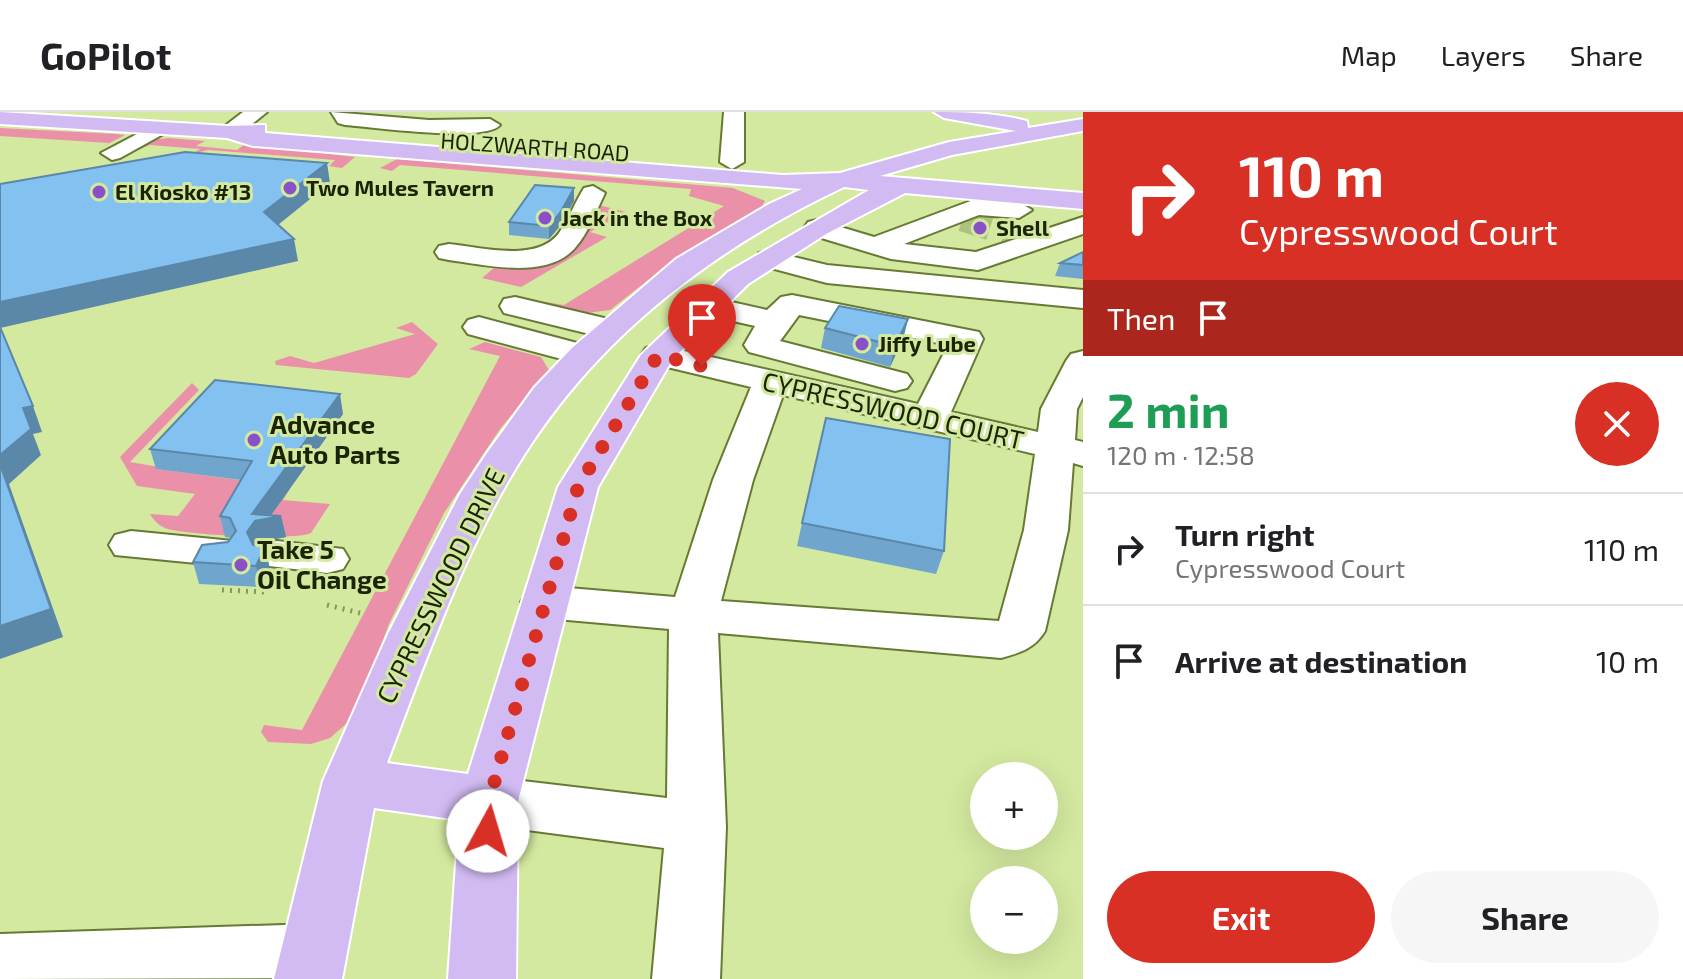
<!DOCTYPE html>
<meta charset="utf-8">
<style>
:root{--surface:#fff;--page:#f6f6f6;--text:#202124;--muted:#757577;--line:#e0e0e0;--accent:#d93025}
body{margin:0;font-family:"Exo 2",sans-serif;background:var(--page);color:var(--text);height:100vh;display:flex;flex-direction:column;font-size:30px;white-space:nowrap}
*{box-sizing:border-box;margin:0}
p{font-size:26px;color:var(--muted)}
.icon{flex:none;width:44px;height:44px;fill:none;stroke:currentColor;stroke-width:2;stroke-linecap:round;stroke-linejoin:round}
.map{position:relative;flex:1;overflow:hidden}
.panel{display:flex;flex-direction:column;background:var(--surface);width:600px}
.panel>*{flex:none}
.banner{background:#d93025;color:#fff;overflow:hidden}
.tools{position:absolute;left:970px;top:650px;display:grid;gap:16px}
.tools a{display:grid;place-items:center;width:88px;height:88px;border-radius:50%;background:var(--surface);box-shadow:0 8px 32px #0002;font-size:40px}
.pin{position:absolute;display:grid;place-items:center;width:68px;height:68px;color:#fff;margin:-82px -34px;border-radius:50% 50% 50% 0;rotate:-45deg;box-shadow:0 0 8px #0007}
.pin .icon{rotate:45deg}
.me{position:absolute;width:88px;margin:-44px;rotate:6deg;stroke-linejoin:round;filter:drop-shadow(0 0 6px #0008)}
.turn{display:flex;align-items:center;gap:28px;height:168px;padding:0 24px;font-size:36px}
.turn .icon{width:104px;height:104px;stroke-width:2.5}
.turn b{display:block;font-size:56px;line-height:68px}
.then{display:flex;align-items:center;height:76px;padding:0 24px;background:#0003;gap:16px;font-size:30px}
.round{display:grid;place-items:center;flex:none;width:84px;height:84px;border-radius:42px;background:var(--page)}
.headline{display:flex;align-items:center;justify-content:space-between;height:136px;padding:0 24px}
h1{font-size:48px;font-weight:700;line-height:60px;color:#1e9e55}
.primary-button{display:flex;gap:16px;margin-top:auto;padding:16px 24px}
.primary-button a{flex:1;height:92px;border-radius:48px;background:var(--accent);color:#fff;font-size:32px;font-weight:700;line-height:92px;text-align:center}
.primary-button a+a{background:var(--page);color:var(--text)}
ul{padding:0;list-style:none}
li{display:flex;align-items:center;gap:24px;height:112px;padding:0 24px;border-top:2px solid var(--line)}
li div{flex:1}
li b{display:block;font-size:30px}
li em{font-style:normal}
header{display:flex;align-items:center;gap:48px;box-sizing:border-box;height:112px;padding:0 40px;background:var(--surface);border-bottom:2px solid var(--line)}
header strong{font-size:38px}
nav{display:flex;gap:44px;margin-inline-start:auto;font-size:28px}
main{display:flex;flex:1;min-height:0}
.map>svg:first-child{display:block}
</style>
<header>
<strong>GoPilot</strong>
<nav><a>Map</a><a>Layers</a><a>Share</a></nav>
</header>
<main>
<div class="map">
<svg width="1083" height="867" viewBox="0 0 1083 867">
<rect width="100%" height="100%" fill="#d3e99f"/>
<path fill="#eb90a9" d="M0,16l117,6 8,1 -25,13 9,-5 -109,-7z
M168,26l37,3 -9,5 41,4 8,-6 110,13 -13,11 -13,-2 6,-6 -127,-10 -16,4 8,-5 -50,-4 -13,5 15,-10z
M397,47l336,29 32,13 -4,7 -86,51 -65,51 -23,3 -48,-12 25,4 160,-99 -35,-10 2,-7 -291,-24 -8,6 -12,-3z
M595,92l31,8 -36,20 17,5 -86,50 -39,-9 14,-12 35,-4z
M412,210l26,22 -22,30 -7,4 -133,-13 -1,-4 15,-5 24,7 101,-29 -19,-6z
M485,230l56,15 8,13 -49,59 -56,84 -55,111 -34,92 -25,22 -19,6 -43,-2 -7,-10 3,-7 38,5 198,-374 -31,-7z
M192,271l7,7 -69,72 29,5 -2,2 134,18 -8,13 47,4 -19,29c-16,8 -122,2 -143,-4 -8,-2 -14,-8 -18,-15l28,2 17,-22 -58,-8 -17,-29z"/>
<g fill="none" stroke-linecap="round" stroke-linejoin="round">
<path stroke="#aec280" stroke-width="29" stroke-dasharray="29 15" stroke-linecap="butt" d="M963,105l47,15"/>
<defs>
<path id="minor" d="M243,0h24l-31,25h-16l-3,-5z
M331,0l98,8 61,-1 10,6c-15,18 -128,2 -155,0l-7,-2z
M724,0h20v50l-12,7 -12,-7z
M160,10l11,6 -4,4 -47,26 -8,2 -11,-7z
M593,74l12,7c-9,18 -16,39 -30,55 -28,32 -89,17 -126,12l-10,-2 -4,-6 4,-6 10,-2c32,3 88,19 110,-11 10,-14 16,-31 25,-45z
M976,87l43,3 13,8 -13,8 -40,-3 -75,29 72,8 107,-35v17l-105,36 -87,-11 -83,-25 -4,-6 4,-6 9,-2 57,17z
M769,139l58,14 256,25v18l-256,-25 -68,-18 -4,-6 4,-6z
M792,183l187,37 4,7 -32,73 87,20 3,-23 25,-48 5,-7 12,-3v46l-6,12 -2,31 8,2v24l-10,-3 -5,67 -23,101c-10,17 -25,22 -44,27l-283,-25 8,194 -6,152h-68l12,-131 -175,-23 -21,-7 -8,-17 8,-17 21,-7 178,21 2,-169 -124,-11 -17,-5 -7,-11 7,-11 17,-5 130,11 38,-117 38,-93 -105,-25 -5,-7 5,-7 12,-3 260,59 30,-59 -149,-30 -19,26 127,33 5,7 -5,7 -12,3 -146,-39 -5,-7 11,-19 -57,-13 -4,-7 4,-7 11,-2 58,13 14,-13zM783,283l252,59 -11,76 -25,91 -278,-20 32,-121z
M515,185l106,25 5,7 -5,7 -11,3 -106,-26 -4,-7 4,-7z
M479,205l117,31 5,7 -5,7 -12,3 -116,-31 -5,-7 5,-7z
M131,419l102,10 6,10 -6,10 -16,4 -102,-10 -6,-10 6,-10z
M277,429l66,8 6,10 -6,10 -16,4 -66,-8 -6,-10 6,-10z
M313,812l24,10 9,22 -9,22 -337,1v-45z"/>
<path id="major" d="M0,0l228,14 37,-1v8l518,42 57,-2 109,-31 67,-11 -72,-13 -10,-6c32,0 62,1 93,9l1,7 55,-9v12l-131,24 -72,21 203,17v16l-178,-16 -79,41 -78,50 -76,76 -74,127 -80,314 -2,178h-68l11,-159 -85,-12 -32,171h-68l49,-198 65,-147 72,-140 27,-41 47,-65 38,-40 104,-89 93,-55 33,-15 -549,-43 -26,-8 -227,-14zM844,75l25,3 -141,82 -87,83 -83,132 -90,287 -81,-11c39,-103 79,-218 139,-311 77,-120 191,-205 318,-265z"/>
</defs>
<use href="#minor" stroke="#677a34" stroke-width="4"/>
<use href="#major" stroke="#fff" stroke-width="4"/>
<path stroke="#86965e" stroke-width="5" stroke-dasharray="2 6" stroke-linecap="butt" d="M222,478l42,2
M327,493l37,9"/>
<use href="#minor" fill="#fff" fill-rule="evenodd"/>
<use href="#major" fill="#d2bbf3" fill-rule="evenodd"/>
</g>
<path fill="#70a6ce" d="M574,76v13l-14,25 -11,13 -40,-4v-13z
M1083,140v27l-28,-3 5,-13z
M908,207l-5,20 -13,28 -69,-19 4,-20z
M343,302l-72,101 10,1 5,21 -26,5 -2,4 12,23 -9,18 -62,-3 -6,-22 35,-20 3,-4 -6,-1 -5,-21 21,-36 -85,-11 -6,-20z
M802,411l142,28 -8,23 -139,-28z"/>
<path fill="#5b87a8" d="M327,51l3,20 -62,50 -4,-21z
M574,76v13l-14,25 -11,13v-13z
M294,127l4,22 -298,67v-26z
M908,207l-5,20 -13,28 5,-21z
M340,282l3,20 -74,104 12,-2 5,21 -26,5 -8,11 -5,-21 5,-18z
M33,294l9,26 -9,2 8,21 -32,29 54,153 -63,22v-204l23,-47z
M265,435l5,22 -9,18 -5,-21z"/>
<path fill="#82c1f0" stroke="#5b87a8" stroke-width="2" d="M185,40l142,11 -63,49 30,27 -294,63v-118z
M535,73l39,3 -14,25 -11,13 -40,-4z
M1083,140v13l-23,-2z
M839,194l69,13 -13,27 -70,-18z
M0,215l33,79 -10,2 8,21 -31,26z
M215,268l125,14 -88,120 29,2 -26,5 -8,11 6,13 12,2 -9,19 -63,-4 9,-17 26,-3 8,-11 -6,-13 -10,-2 32,-55 -102,-12z
M826,306l124,21 -6,112 -142,-28z
M0,352l51,145 -51,17z"/>
<g fill="none" stroke-linecap="round" stroke-linejoin="round">
<path stroke="#d93025" stroke-width="14" stroke-dasharray="0 25.2" d="M488,719l1,-30 89,-314 80,-132 44,11"/>
</g>
<g fill="#8851c8" stroke="#d3e99f" stroke-width="3">
<circle cx="290" cy="76" r="8"/>
<circle cx="99" cy="80" r="8"/>
<circle cx="545" cy="106" r="8"/>
<circle cx="980" cy="116" r="8"/>
<circle cx="862" cy="232" r="8"/>
<circle cx="254" cy="328" r="8"/>
<circle cx="241" cy="453" r="8"/>
</g>
<g text-anchor="middle" stroke-width="6" stroke-linejoin="round" paint-order="stroke">
<g font-size="22" fill="#1c2406" stroke="#d3e99f">
<text transform="translate(535 35) rotate(4)" y="8">HOLZWARTH ROAD</text>
</g>
<g font-size="22" font-weight="bold" fill="#1c2406" stroke="#d3e99f" text-anchor="start">
<text x="306" y="84">Two Mules Tavern</text>
<text x="115" y="88">El Kiosko #13</text>
<text x="561" y="114">Jack in the Box</text>
<text x="996" y="124">Shell</text>
<text x="878" y="240">Jiffy Lube</text>
</g>
<g font-size="26" fill="#1c2406" stroke="#d3e99f">
<text transform="translate(893 299) rotate(13)" y="9">CYPRESSWOOD COURT</text>
<text transform="translate(441 474) rotate(-64)" y="9">CYPRESSWOOD DRIVE</text>
</g>
<g font-size="26" font-weight="bold" fill="#1c2406" stroke="#d3e99f" text-anchor="start">
<text x="270" y="322">Advance<tspan x="270" dy="30">Auto Parts</tspan></text>
<text x="257" y="447">Take 5<tspan x="257" dy="30">Oil Change</tspan></text>
</g>
</g>
</svg>
<div class="tools">
<a>+</a>
<a>−</a>
</div>
<div class="pin" style="left:702px;top:254px;background:#d93025"><svg class="icon" aria-label="arrive" viewBox="0 0 24 24"><path d="M6 21V4h12l-3 4 3 4H6"/></svg></div>
<svg class="me" style="left:488px;top:719px" viewBox="-20 -20 40 40"><circle r="19" fill="#fff"/><path d="M0-13L10 11 0 6-10 11z" fill="#d93025"/></svg>
</div>
<section class="panel">
<div class="banner">
<div class="turn"><svg class="icon" aria-label="right" viewBox="0 0 24 24"><path d="M7 20v-9h11M14 6l5 5-5 5"/></svg><div><b>110 m</b>Cypresswood Court</div></div>
<div class="then">Then<svg class="icon" aria-label="arrive" viewBox="0 0 24 24"><path d="M6 21V4h12l-3 4 3 4H6"/></svg></div>
</div>
<div class="headline"><div><h1>2 min</h1><p>120 m · 12:58</p></div><a class="round" style="background:#d93025;color:#fff"><svg class="icon" aria-label="close" viewBox="0 0 24 24"><path d="M6 6l12 12M18 6L6 18"/></svg></a></div>
<ul>
<li><svg class="icon" aria-label="right" viewBox="0 0 24 24"><path d="M7 20v-9h11M14 6l5 5-5 5"/></svg><div><b>Turn right</b><p>Cypresswood Court</p></div><em>110 m</em></li>
<li><svg class="icon" aria-label="arrive" viewBox="0 0 24 24"><path d="M6 21V4h12l-3 4 3 4H6"/></svg><div><b>Arrive at destination</b></div><em>10 m</em></li>
</ul>
<div class="primary-button"><a>Exit</a><a>Share</a></div>
</section>
</main>
